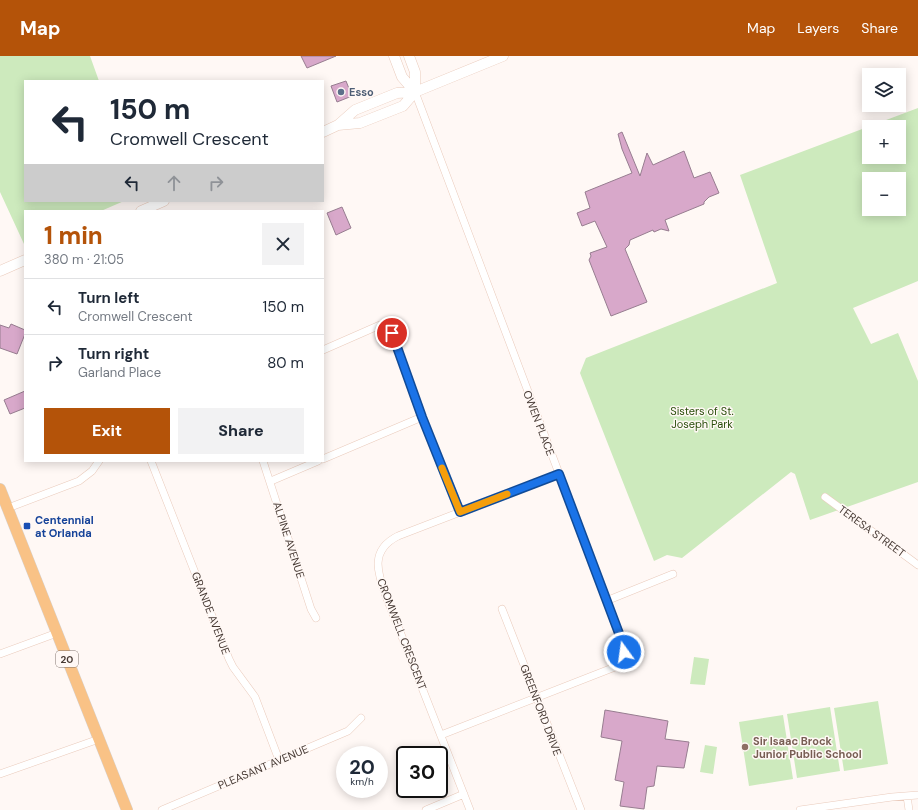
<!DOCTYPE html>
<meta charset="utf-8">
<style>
:root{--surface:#fff;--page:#f2f2f3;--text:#1f2937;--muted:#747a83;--line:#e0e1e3;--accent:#b45309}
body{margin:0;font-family:"DM Sans",sans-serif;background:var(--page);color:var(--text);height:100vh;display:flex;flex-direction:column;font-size:15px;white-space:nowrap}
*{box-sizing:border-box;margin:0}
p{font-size:13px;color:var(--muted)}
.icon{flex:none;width:22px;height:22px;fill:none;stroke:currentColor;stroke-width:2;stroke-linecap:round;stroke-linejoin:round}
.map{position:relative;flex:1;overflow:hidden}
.sheet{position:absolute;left:24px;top:154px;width:300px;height:252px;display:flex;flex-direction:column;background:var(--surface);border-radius:0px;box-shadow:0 2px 10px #0003}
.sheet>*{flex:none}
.banner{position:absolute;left:24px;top:24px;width:300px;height:122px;border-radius:0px;box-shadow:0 2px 10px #0003;background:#fff;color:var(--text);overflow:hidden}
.fabs{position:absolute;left:862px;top:12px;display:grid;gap:8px}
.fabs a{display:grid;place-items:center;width:44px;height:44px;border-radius:0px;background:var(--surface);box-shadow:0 2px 10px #0003;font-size:20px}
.speed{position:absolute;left:336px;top:690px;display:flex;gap:8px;font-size:20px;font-weight:700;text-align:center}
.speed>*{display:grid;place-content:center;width:52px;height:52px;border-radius:50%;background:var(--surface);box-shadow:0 2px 10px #0003;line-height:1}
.speed small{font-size:10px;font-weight:400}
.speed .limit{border:2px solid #111;border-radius:6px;background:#fff;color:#111}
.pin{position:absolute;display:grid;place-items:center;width:34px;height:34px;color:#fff;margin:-17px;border:2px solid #fff;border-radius:50%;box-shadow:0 1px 4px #0007}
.me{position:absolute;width:44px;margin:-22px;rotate:346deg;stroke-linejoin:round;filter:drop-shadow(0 0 3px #0008)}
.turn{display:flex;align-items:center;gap:14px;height:84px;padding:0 20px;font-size:18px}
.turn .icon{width:52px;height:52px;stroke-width:2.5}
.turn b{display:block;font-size:28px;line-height:34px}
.lanes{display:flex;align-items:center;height:38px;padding:0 20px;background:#0003;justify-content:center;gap:20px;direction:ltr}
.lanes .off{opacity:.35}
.round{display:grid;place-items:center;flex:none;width:42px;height:42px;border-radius:0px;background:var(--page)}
.headline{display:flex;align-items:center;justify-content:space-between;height:68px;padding:0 20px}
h1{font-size:24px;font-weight:800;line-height:30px;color:var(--accent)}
.cta{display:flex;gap:8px;margin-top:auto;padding:8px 20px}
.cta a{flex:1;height:46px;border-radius:0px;background:var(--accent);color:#fff;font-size:16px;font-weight:800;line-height:46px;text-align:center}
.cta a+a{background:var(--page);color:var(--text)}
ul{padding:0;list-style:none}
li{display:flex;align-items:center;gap:12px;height:56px;padding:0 20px;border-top:1px solid var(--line)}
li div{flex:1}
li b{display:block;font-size:15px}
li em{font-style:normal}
header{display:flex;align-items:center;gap:24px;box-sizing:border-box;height:56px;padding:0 20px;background:var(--accent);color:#fff}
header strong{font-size:19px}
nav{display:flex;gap:22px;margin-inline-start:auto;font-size:14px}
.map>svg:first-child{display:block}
</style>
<header>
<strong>Map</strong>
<nav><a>Map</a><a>Layers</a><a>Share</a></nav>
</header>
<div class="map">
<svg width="918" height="754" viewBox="0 0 918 754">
<rect width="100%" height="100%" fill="#fff8f5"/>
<path fill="#cdeabd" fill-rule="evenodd" d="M0,0h90l9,25h-74v120h99l-23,10h-76v32l-1,1 -24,-52z
M918,52v173l-65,27 18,36 27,-11 20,48v101l-108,38 -15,-46 -4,-2 -109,86 -15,-3 -13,6 -74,-188 6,-15 191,-75 -37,-108zM869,71h30v30h-30zM869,123h30v30h-30z
M694,601l15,2 -4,26 -15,-1z
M878,645l10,63 -44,7 -10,-63z
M830,651l10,64 -43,7 -10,-64z
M783,659l10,64 -44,7 -10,-64z
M705,689l12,2 -4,27 -13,-2z"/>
<path fill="#d8a8ca" stroke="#977d90" d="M301,0h35l-29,12z
M346,25l6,15 -15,6 -6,-16z
M622,76l18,44 7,-23 6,12 31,-14 10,27 16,-6 9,21 -10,4 -5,5v2l-39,16 4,11 -8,-2 -7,3 -1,-2 -23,10 -1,5 -4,4 22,53 -36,14 -22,-56 2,-4 -1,-3 17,-6 -12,-26 -13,5 -5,-13 13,-5 -5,-16 47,-19 -10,-24 -4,-15z
M342,151l9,21 -15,7 -9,-22z
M11,268l14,6v4l-8,20 -17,-6v-23l9,3z
M25,335v17l-15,6 -6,-14z
M605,654l63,11 -3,18 24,3 -5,26 -27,-2 -3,20 -7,1 -3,22 -24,-3 4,-24 -9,-2 7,-39 -21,-4z"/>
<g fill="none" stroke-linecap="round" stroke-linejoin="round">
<defs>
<path id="street" d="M415,36l208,551c1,11 -1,16 -8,24l-174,68
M323,294l57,-25h6l4,3 32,89 38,95
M323,403l99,-42
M151,405l78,198 4,8 22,30 24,63
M263,405l48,148 5,9
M271,425l47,-20
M825,441l93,68
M8,452l71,-27 13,-10 7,-10
M606,545l67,-27
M502,553l79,201
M0,598l57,-21
M0,718l99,-35
M907,740l2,14
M162,754l186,-79 13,-13
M426,754l38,-16
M470,754l-84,-214c-9,-24 -16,-46 12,-60l161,-62
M800,754l92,-13 26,-2"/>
<path id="secondary" d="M394,0l8,21 13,15
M409,0l6,16v20
M338,69l22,-2 43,-17 12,-14
M323,76l15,-7 17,-15 42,-17 18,-1 88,-36
M141,155l23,-10
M0,215l25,-11"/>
<path id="primary" d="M0,433l127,321"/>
</defs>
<use href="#street" stroke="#eacbbc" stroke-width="8"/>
<use href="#secondary" stroke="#eacbbc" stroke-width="11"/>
<use href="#primary" stroke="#d6d3d2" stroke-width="12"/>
<use href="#street" stroke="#fff" stroke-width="7"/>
<use href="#secondary" stroke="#fff" stroke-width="10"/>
<use href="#primary" stroke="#f9c286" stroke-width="11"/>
</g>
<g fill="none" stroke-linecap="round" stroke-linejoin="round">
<defs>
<path id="route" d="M392,277l30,84 38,95 99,-38 64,170 1,8"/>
</defs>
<use href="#route" stroke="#114b97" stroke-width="10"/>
<use href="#route" stroke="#1a73e8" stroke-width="7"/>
<path stroke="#f59e0b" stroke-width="7" d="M442,412l18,44 47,-18"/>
</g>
<circle fill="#5c6f8a" stroke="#fff8f5" stroke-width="1.5" cx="341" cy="36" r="4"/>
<rect fill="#1a4fb4" stroke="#fff8f5" stroke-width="1.5" x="23" y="466" width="8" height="8" rx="2"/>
<circle fill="#8d6e63" stroke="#fff8f5" stroke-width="1.5" cx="745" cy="691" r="4"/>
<g text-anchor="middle" stroke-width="3" stroke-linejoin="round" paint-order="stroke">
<rect fill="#fff8f5" stroke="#7e726d" stroke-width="1" x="56" y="595" width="22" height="16" rx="3"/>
<g font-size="10" font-weight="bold" fill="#463933">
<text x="67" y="607">20</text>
</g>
<g font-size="11" font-weight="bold" fill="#4e5e75" stroke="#fff8f5" text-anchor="start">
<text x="349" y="40">Esso</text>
</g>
<g font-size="11" fill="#2a4e0b" stroke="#fff8f5">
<text x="702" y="359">Sisters of St.<tspan x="702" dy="13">Joseph Park</tspan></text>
</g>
<g font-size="11" fill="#463933" stroke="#fff8f5">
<text transform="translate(539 367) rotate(69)" y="4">OWEN PLACE</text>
<text transform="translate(872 475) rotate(36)" y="4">TERESA STREET</text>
<text transform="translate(289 484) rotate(72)" y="4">ALPINE AVENUE</text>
<text transform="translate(211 557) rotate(69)" y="4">GRANDE AVENUE</text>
<text transform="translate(402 578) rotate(69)" y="4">CROMWELL CRESCENT</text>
<text transform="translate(541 654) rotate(69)" y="4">GREENFORD DRIVE</text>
<text transform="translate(263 711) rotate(-23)" y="4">PLEASANT AVENUE</text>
</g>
<g font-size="11" font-weight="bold" fill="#164399" stroke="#fff8f5" text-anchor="start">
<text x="35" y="468">Centennial<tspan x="35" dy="13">at Orlanda</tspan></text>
</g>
<g font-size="11" font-weight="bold" fill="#785e54" stroke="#fff8f5" text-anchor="start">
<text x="753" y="689">Sir Isaac Brock<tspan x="753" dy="13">Junior Public School</tspan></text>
</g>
</g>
</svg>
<div class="fabs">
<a><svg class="icon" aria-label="layers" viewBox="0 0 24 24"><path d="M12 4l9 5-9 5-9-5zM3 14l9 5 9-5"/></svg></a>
<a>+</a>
<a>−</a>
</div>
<div class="speed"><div>20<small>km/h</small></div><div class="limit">30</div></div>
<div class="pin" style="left:392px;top:277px;background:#d93025"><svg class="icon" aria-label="arrive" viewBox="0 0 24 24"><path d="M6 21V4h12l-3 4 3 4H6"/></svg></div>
<svg class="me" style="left:624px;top:596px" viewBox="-20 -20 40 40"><circle r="17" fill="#1a73e8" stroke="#fff" stroke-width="3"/><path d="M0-11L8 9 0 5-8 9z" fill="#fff"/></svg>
<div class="banner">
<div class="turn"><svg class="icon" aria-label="left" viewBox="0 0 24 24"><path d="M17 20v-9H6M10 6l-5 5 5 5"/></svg><div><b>150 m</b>Cromwell Crescent</div></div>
<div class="lanes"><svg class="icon" aria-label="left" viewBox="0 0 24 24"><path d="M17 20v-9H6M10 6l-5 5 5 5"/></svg><svg class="icon off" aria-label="ahead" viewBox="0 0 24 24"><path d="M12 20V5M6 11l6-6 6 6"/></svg><svg class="icon off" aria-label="right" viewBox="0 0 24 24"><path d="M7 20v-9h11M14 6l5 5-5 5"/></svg></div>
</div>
<section class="sheet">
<div class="headline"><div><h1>1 min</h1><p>380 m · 21:05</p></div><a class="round"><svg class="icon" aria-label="close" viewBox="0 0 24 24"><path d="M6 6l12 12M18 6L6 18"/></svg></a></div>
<ul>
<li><svg class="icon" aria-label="left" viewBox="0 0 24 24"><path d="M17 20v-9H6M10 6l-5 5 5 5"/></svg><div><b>Turn left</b><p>Cromwell Crescent</p></div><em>150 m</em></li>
<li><svg class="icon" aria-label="right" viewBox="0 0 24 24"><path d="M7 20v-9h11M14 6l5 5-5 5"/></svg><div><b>Turn right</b><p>Garland Place</p></div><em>80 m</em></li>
</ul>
<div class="cta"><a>Exit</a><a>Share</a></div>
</section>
</div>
